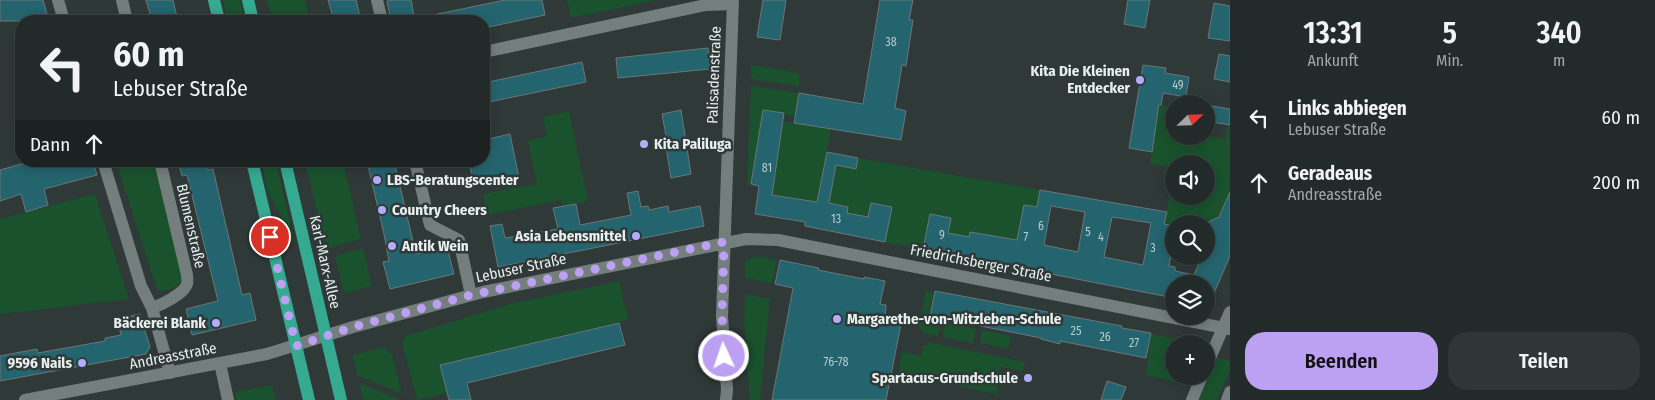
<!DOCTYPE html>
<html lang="de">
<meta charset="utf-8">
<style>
:root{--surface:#232b2a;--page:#2f3736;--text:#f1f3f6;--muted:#a3a7a8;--line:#404747;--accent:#bca0f2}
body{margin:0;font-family:"Fira Sans Condensed",sans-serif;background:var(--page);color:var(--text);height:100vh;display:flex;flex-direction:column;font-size:19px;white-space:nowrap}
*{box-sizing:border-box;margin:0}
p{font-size:16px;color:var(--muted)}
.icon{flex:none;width:28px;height:28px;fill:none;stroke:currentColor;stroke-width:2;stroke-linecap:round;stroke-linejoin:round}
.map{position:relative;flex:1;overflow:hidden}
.panel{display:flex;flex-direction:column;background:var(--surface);width:425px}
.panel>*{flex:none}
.guide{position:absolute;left:15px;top:15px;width:475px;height:152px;border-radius:20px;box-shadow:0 2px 12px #0003,0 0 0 1px var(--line);background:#232b2a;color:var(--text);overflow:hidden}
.needle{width:32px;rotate:67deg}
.tools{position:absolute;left:1165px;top:95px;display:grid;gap:10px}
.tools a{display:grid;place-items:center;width:50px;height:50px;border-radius:50%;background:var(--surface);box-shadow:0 2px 12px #0003,0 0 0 1px var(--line);font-size:25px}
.pin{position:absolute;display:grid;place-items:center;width:42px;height:42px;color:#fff;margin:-21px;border:2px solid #fff;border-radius:50%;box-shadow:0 1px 5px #0007}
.me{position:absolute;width:55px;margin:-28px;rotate:357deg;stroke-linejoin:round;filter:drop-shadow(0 0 4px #0008)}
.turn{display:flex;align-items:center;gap:18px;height:105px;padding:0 15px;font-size:22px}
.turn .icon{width:65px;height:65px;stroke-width:2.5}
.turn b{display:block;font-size:35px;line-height:42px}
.then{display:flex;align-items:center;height:48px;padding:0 15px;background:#0003;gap:10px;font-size:19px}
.eta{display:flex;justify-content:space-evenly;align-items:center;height:85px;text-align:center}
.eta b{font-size:30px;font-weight:600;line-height:35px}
.action{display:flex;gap:10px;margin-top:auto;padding:10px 15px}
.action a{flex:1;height:58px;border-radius:20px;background:var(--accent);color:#111;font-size:20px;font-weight:600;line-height:58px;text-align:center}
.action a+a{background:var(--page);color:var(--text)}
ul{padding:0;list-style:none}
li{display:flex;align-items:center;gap:15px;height:65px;padding:0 15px}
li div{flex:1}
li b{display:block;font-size:19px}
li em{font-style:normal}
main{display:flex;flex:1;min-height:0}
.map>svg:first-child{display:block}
</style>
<main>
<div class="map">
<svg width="1230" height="400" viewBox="0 0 1230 400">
<rect width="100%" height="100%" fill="#2f3938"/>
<path fill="#19522d" d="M223,0h17l5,21h-17z
M267,0h38l5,21h-38z
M567,0h90l-86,18z
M751,65l49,8 -1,13 -48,-7z
M751,86l48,7 -4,23 -32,-6 -12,74 -4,1z
M1159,104l15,4v28h32l19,3 3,-15 2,1v72l-11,20 -13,7h-32v2l-10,-2 10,-49v21h32v-32h-32v4l-24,-4z
M569,111l19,90 -25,5 -2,-6 -74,15 -4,-21 54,-10 -9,-43 19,-5 -4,-19z
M783,121l48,8 -14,73 -46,-8z
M858,158l182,32 -3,17 -13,-2 -6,30 4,5 -52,-7 -1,4 -21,-4 3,-15 -20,-4 -8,35 -38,-7 7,-35 -21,-4 -3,14 -21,-4 1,-6 -20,-4 7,-38 20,4z
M116,161h39l27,119c-5,8 -15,13 -23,10l-3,-3z
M261,161h15l18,80 -7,2 -7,-30 -12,-21z
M305,161h38l18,78 -35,10z
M95,194l34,105 -129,15v-95z
M363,248l9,38 -28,7 -9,-37z
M759,256l18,5 -5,22 -27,-5v-18z
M619,281l9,39 -188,45 7,28 -30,7 -15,-57 4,-7 104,-32z
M926,290l7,2 -5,27 13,3 -3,14 -14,-3 -5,-7z
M745,294l25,5 -10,101h-10l-6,-77z
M945,323l31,6 -3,14 -30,-6z
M982,330l29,6 -3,13 -28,-6z
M1151,334l37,7 2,3h-16v32h5l-2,6 -31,-7z
M928,342l97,20 -2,9 -23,-4 -3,27 -99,-20 4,-22 19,4 2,-10h5z
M383,347l9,7 10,40 -45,-19 -4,-20z
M1217,358l13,3v9l-13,30h-18z
M359,383l42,17h-38z
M272,385l4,15h-40l-1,-8z"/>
<path fill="#24646e" stroke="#6b7678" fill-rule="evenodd" d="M0,0h43l6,21h-49z
M146,0h27l5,21h-26z
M328,0h28l5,21h-27z
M394,0h17l4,21h-24l-4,-20z
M505,0h37l3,15 -61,13v-7h-56v-5z
M763,0h23l-6,40 -23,-3z
M880,0h33l-4,20h4l-7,46 -4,-1 -7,43 11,3 -5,29 -107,-17 5,-30 64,11z
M1128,0h22l-5,28 -21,-4z
M1214,3l16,3v35l-22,-3z
M708,48l2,21 -92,9 -2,-20z
M1219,54l11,2v26l-16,-3z
M582,62l4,20 -102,21v-20z
M1143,65l23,3 -1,5 24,4 -3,20 -23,-4 -2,12 -2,-1 -7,48 -23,-4z
M1206,105l24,4v16l-24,-4z
M681,110l10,64 -20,4 -5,-31h2l-6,-33z
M763,110l21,3 -12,82 45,7 10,-50 31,6 -2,11 -20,-4 -7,38 19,4 -1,6 21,4 3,-14 21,4 -7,35 -80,-16v-4l-50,-8 4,-28 -8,-2z
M510,134l9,44 -45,8 -5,-25h15v-21z
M32,161h61l4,14 -53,14 4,16 -22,7 -5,-18 -21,7v-31z
M178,161h27l2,9 6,-1 29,126 8,-2 6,27 -64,15 -6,-26 32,-8 -31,-126 -5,1z
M367,161h27l22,93 31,-7 7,27 -64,15 -7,-27 6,-1 -5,-27z
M1040,190l127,22 -3,12 10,2v13l-5,27 6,1v4l19,4 8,-19h4v-33l13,-6 11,-25v64l-24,56v-28h-32v14l-251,-49 7,-35 21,4 -3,15 21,4 1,-5 47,8 7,-35 13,2zM1051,206l34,6 -7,40 -34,-7zM1112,217l39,6 -8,42 -39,-8z
M638,191l3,16 7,-1 1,4 19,-4 1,6 31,-6 4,20 -206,41 -8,-41 12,-2 3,14 53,-9 -5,-21 23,-4 4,21 51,-10 -4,-22z
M780,260l39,8 -1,2 46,9v-2l21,4 -5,23 6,1 -1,16 16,3 -15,76h-114l21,-112 -18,-4z
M935,291l187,35v2l29,5 -5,25 -86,-17v3l-19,-5v-1l-111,-22z
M140,314l10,33 -4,7 -146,27v-25l37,-7 1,4 67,-12v-3l16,-3 -4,-16z
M619,323l6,22 -158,38 4,17h-22l-9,-35z
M1107,381l19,6 -5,13h-20z"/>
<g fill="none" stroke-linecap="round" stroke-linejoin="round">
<path stroke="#737e7d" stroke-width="12" d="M58,0l6,21
M122,0l5,21
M377,0l5,21
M484,52l222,-47 27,-1
M103,161l38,125 11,22 18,65
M415,161l15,64 29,15 12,55
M152,308c9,-3 32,-14 35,-24 1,-3 0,-6 0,-9l-27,-114
M220,363l8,37
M1206,367l24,-55
M25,400l242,-46 86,-27 130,-35 263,-53 32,1 452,89
M726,400l1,-10 -5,-74 11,-316
M1192,400l10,-24
M1227,400l3,-8"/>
<path stroke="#36a991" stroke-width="12" d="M214,0l5,21
M248,0l5,21
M252,161l57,239
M285,161l56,239"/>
</g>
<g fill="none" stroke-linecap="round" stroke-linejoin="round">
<path stroke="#bca0f2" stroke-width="9" stroke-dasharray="0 16.2" d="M270,237l26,109 57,-19 118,-32 253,-53 -2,74 2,40"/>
</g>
<g fill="#b3adf9" stroke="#2f3938" stroke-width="2">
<circle cx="1140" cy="80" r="5"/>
<circle cx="644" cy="144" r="5"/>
<circle cx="377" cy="180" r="5"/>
<circle cx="382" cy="210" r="5"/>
<circle cx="636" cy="236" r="5"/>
<circle cx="392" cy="246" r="5"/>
<circle cx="837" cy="319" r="5"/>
<circle cx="216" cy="323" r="5"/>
<circle cx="82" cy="363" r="5"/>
<circle cx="1028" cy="378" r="5"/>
</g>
<g text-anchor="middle" stroke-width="5" stroke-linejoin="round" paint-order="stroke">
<g font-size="12" fill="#b8cccf">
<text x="891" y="46">38</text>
<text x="1178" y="89">49</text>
<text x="767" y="172">81</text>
<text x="836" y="223">13</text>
<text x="1041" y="230">6</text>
<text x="1088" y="236">5</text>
<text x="942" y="239">9</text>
<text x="1026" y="241">7</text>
<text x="1101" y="241">4</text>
<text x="1153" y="252">3</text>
<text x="1076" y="335">25</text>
<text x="1105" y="341">26</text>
<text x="1134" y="347">27</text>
<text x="836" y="366">76-78</text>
</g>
<g font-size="15" font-weight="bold" fill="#e9efef" stroke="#2f3938" text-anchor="end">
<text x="1130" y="76">Kita Die Kleinen<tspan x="1130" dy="17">Entdecker</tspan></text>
<text x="654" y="149" text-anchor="start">Kita Paliluga</text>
<text x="387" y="185" text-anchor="start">LBS-Beratungscenter</text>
<text x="392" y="215" text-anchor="start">Country Cheers</text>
<text x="626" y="241">Asia Lebensmittel</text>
<text x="402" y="251" text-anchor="start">Antik Wein</text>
<text x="847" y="324" text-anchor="start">Margarethe-von-Witzleben-Schule</text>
<text x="206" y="328">Bäckerei Blank</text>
<text x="72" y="368">9596 Nails</text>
<text x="1018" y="383">Spartacus-Grundschule</text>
</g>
<g font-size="15" fill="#e9efef" stroke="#2f3938">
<text transform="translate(714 75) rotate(-88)" y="5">Palisadenstraße</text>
<text transform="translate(191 226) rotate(77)" y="5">Blumenstraße</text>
<text transform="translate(325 262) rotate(77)" y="5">Karl-Marx-Allee</text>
<text transform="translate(981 263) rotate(11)" y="5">Friedrichsberger Straße</text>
<text transform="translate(521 268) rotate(-12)" y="5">Lebuser Straße</text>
<text transform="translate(173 356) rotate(-11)" y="5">Andreasstraße</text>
</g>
</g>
</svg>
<div class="tools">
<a><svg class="needle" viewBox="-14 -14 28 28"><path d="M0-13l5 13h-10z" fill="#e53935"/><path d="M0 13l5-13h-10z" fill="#a3a7a8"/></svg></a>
<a><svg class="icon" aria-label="sound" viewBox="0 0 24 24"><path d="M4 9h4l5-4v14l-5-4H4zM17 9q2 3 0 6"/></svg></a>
<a><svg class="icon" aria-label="search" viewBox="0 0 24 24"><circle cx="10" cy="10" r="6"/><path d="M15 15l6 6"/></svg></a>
<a><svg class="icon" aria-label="layers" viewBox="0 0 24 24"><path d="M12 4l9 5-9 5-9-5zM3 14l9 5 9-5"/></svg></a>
<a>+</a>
</div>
<div class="pin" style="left:270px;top:237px;background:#d93025"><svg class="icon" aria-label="arrive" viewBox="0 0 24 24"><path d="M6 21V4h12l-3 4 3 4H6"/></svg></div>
<svg class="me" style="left:724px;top:356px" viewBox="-20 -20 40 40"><circle r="17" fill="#bca0f2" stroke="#fff" stroke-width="3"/><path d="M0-11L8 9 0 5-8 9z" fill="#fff"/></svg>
<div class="guide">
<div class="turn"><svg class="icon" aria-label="left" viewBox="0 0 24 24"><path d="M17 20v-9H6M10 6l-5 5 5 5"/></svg><div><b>60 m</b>Lebuser Straße</div></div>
<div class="then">Dann<svg class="icon" aria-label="ahead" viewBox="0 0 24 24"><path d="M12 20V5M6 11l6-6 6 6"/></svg></div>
</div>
</div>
<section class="panel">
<div class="eta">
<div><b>13:31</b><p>Ankunft</p></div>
<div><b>5</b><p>Min.</p></div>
<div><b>340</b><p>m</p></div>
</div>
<ul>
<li><svg class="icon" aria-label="left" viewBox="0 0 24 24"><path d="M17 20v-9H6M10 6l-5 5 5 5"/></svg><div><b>Links abbiegen</b><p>Lebuser Straße</p></div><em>60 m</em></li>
<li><svg class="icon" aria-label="ahead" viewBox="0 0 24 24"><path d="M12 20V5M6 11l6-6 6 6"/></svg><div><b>Geradeaus</b><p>Andreasstraße</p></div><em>200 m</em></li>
</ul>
<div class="action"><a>Beenden</a><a>Teilen</a></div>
</section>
</main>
